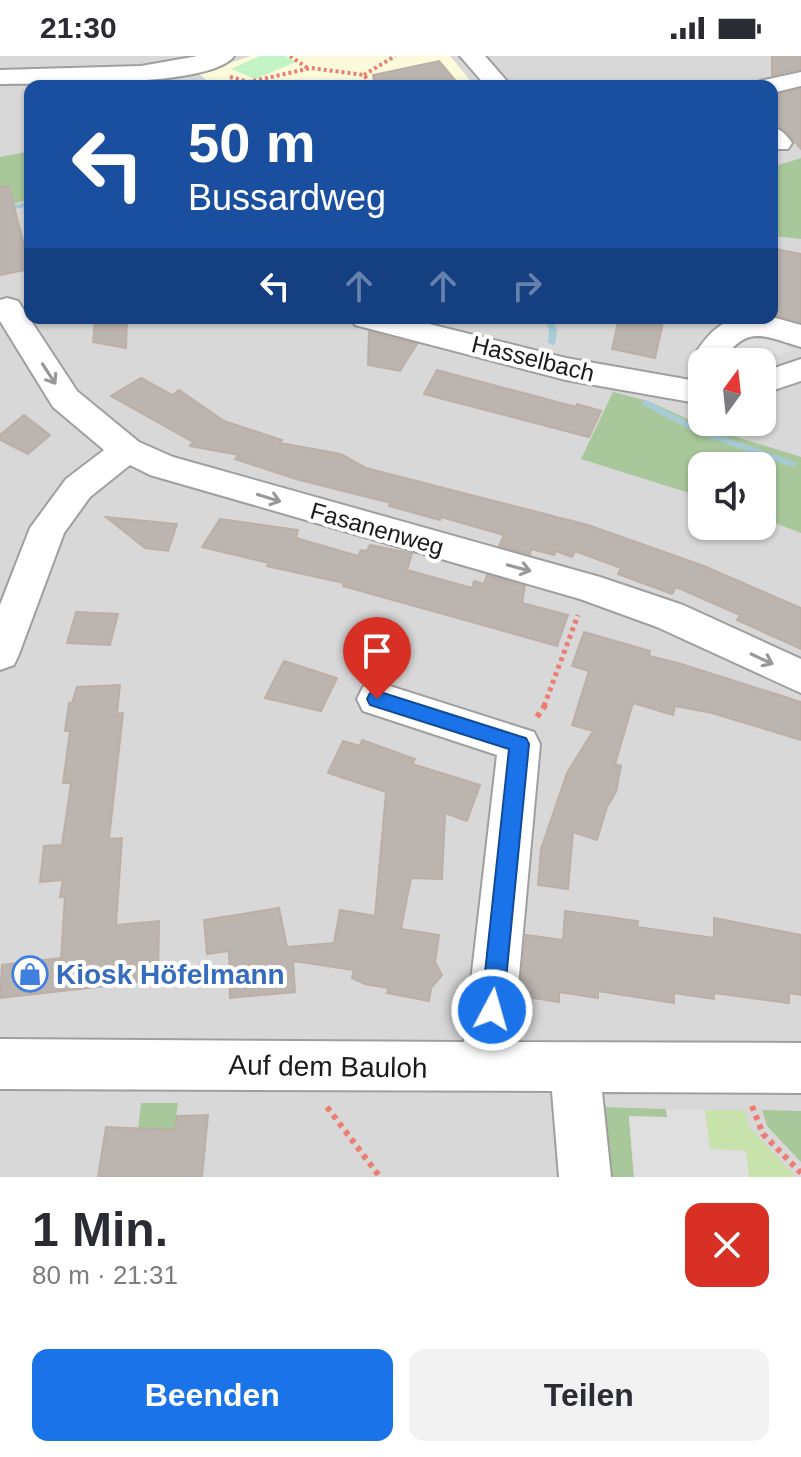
<!DOCTYPE html>
<html lang="de">
<meta charset="utf-8">
<style>
:root{--surface:#fff;--page:#f2f2f3;--text:#2b2b33;--muted:#7c7c81;--accent:#1a73e8}
body{margin:0;font-family:Arial,sans-serif;background:var(--page);color:var(--text);height:100vh;display:flex;flex-direction:column;font-size:30px;white-space:nowrap}
*{box-sizing:border-box;margin:0}
p{font-size:26px;color:var(--muted)}
.icon{flex:none;width:44px;height:44px;fill:none;stroke:currentColor;stroke-width:2;stroke-linecap:round;stroke-linejoin:round}
.map{position:relative;height:1121px;overflow:hidden}
.panel{display:flex;flex-direction:column;background:var(--surface);flex:1}
.panel>*{flex:none}
.banner{position:absolute;left:24px;top:24px;width:754px;height:244px;border-radius:16px;box-shadow:0 2px 6px #0004;background:#1a4fa0;color:#fff;overflow:hidden}
.needle{width:52px;rotate:15deg}
.buttons{position:absolute;left:688px;top:292px;display:grid;gap:16px}
.buttons a{display:grid;place-items:center;width:88px;height:88px;border-radius:16px;background:var(--surface);box-shadow:0 2px 6px #0004;font-size:40px}
.pin{position:absolute;display:grid;place-items:center;width:68px;height:68px;color:#fff;margin:-82px -34px;border-radius:50% 50% 50% 0;rotate:-45deg;box-shadow:0 0 8px #0007}
.pin .icon{rotate:45deg}
.me{position:absolute;width:88px;margin:-44px;rotate:6deg;stroke-linejoin:round;filter:drop-shadow(0 0 6px #0008)}
.turn{display:flex;align-items:center;gap:28px;height:168px;padding:0 32px;font-size:36px}
.turn .icon{width:104px;height:104px;stroke-width:2.5}
.turn b{display:block;font-size:56px;line-height:68px}
.lanes{display:flex;align-items:center;height:76px;padding:0 32px;background:#0003;justify-content:center;gap:40px;direction:ltr}
.lanes .off{opacity:.35}
.round{display:grid;place-items:center;flex:none;width:84px;height:84px;border-radius:16px;background:var(--page)}
.headline{display:flex;align-items:center;justify-content:space-between;height:136px;padding:0 32px}
h1{font-size:48px;font-weight:700;line-height:60px}
.cta{display:flex;gap:16px;margin-top:auto;padding:16px 32px}
.cta a{flex:1;height:92px;border-radius:16px;background:var(--accent);color:#fff;font-size:32px;font-weight:700;line-height:92px;text-align:center}
.cta a+a{background:var(--page);color:var(--text)}
.status{display:flex;justify-content:space-between;align-items:center;height:56px;padding:0 40px;background:var(--surface);direction:ltr}
.status svg{height:22px;fill:currentColor}
.map>svg:first-child{display:block}
</style>
<div class="status"><b>21:30</b><svg viewBox="0 0 49 12"><path d="M0 12V9h3v3zM5 12V6h3v6zM10 12V3h3v9zM15 12V0h3v12zM26 1h20v11H26zM47 4h2v5h-2z"/></svg></div>
<div class="map">
<svg width="801" height="1121" viewBox="0 0 801 1121">
<rect width="100%" height="100%" fill="#ece8e1"/>
<path fill="#d9d8d8" fill-rule="evenodd" d="M0,0h801v102l-29,9v-81h-742v65l-30,6z
M30,143v119h742v-82l29,3v938h-632l9,-74h-37l-9,74h-132v-969zM702,306h60v60h-60zM702,410h60v60h-60z"/>
<path fill="#fbfbdb" d="M251,0h199l25,30h-262l-15,-13z"/>
<path fill="#c7e2ab" d="M705,1054h39l6,18 46,49h-47l-3,-26 -36,-2z"/>
<path fill="#a8c79a" d="M30,95v48l-30,9v-51z
M801,102v81l-29,-3v-69z
M613,336l35,9 60,27 93,29v76l-39,-15v-52h-60v31l-121,-38z
M141,1047h37l-9,74h-37z
M603,1051l63,2 2,8h-39l5,60h-39z
M762,1054l39,1v51l-34,-36z"/>
<path fill="#c1f3c4" d="M260,0h25l11,6 -41,17 -24,-10z"/>
<path fill="#dfdfdf" d="M748,278l31,3 13,14 -15,5 -3,-3 -15,5 2,3 -4,1h-17l-10,-12z
M666,1053l39,1 5,39 36,2 3,26h-115l-5,-61 38,1z"/>
<g fill="none" stroke-linecap="round" stroke-linejoin="round">
<path fill="#a6cbd5" fill-rule="evenodd" d="M30,146v4l-30,6v-4z
M544,262h8l5,12 -2,14 -3,1 -4,-3 1,-12z
M646,344l56,29 93,33 2,2 -2,2h-6l-93,-33 -53,-28 -1,-2 1,-2z"/>
</g>
<path fill="#bbb4af" stroke="#bcafa5" stroke-width="2" d="M772,0h29v13l-29,6z
M439,5l21,25h-85l-2,-11z
M801,33v60l-15,-18 -14,-9v-26z
M9,130l21,83 -30,6v-88z
M776,193l25,5v68l-29,-8v-61h3z
M127,262l-1,30 -33,-6 2,-23z
M619,262h45l-9,40 -43,-9z
M369,276l48,12 -17,27 -32,-6z
M437,314l139,37 1,-3 24,7 -12,26 -165,-43z
M141,322l31,17 7,-5 45,31 58,19 -2,3 61,11 25,14 222,57 116,41 97,42v41l-64,-29 3,-5 -64,-28 -4,7 -54,-20 3,-6 -46,-17 -3,6 -16,-6 -2,4 -23,-6 -1,5 -31,-8 5,-11 -63,-18 -1,3 -51,-14 2,-3 -95,-24 -61,-20 4,-4 -49,-9 3,-4 -82,-46z
M24,359l26,20 -22,19 -28,-14v-5z
M106,461l71,7 -9,27 -23,-3z
M220,463l78,11 -2,8 62,18 3,-6 6,1 3,-6 39,8 3,1 -5,16 65,18 2,-7 10,3 3,-9 38,11 -3,17 46,12 -11,31 -214,-60 1,-3 -77,-17 2,-3 -67,-16z
M76,556l42,2 -8,31 -43,-2z
M584,576l66,19 -1,5 29,7 123,39v38l-89,-27 -37,-7 -2,9 -40,-12 -18,61 6,2 -5,26 -9,15 -10,33 -24,-8 -5,57 -30,-4 3,-36 26,-76 26,-42 -21,-6 17,-54 -17,-5z
M284,605l53,17 -16,33 -56,-13z
M120,629l-3,29 6,-1 -14,126 13,-1 -6,87 43,-4 -1,59 -158,18 2,-33 59,-7 4,-61h-5l3,-17 -23,2 4,-36 18,-1 9,-62h-8l7,-52h-5l4,-28h3l5,-16z
M362,684l53,19 -3,5 68,21 -13,36 -22,-8 -3,66 -31,-1 -10,51 38,6 -4,27 7,13 -11,13 -2,13 -42,-8 1,-5 -23,-4 -13,-6 2,-8 -61,-9 2,31 -65,6 -1,-47 -22,3 -3,-34 75,-12 8,39 47,-4 6,-33 35,6 11,-124 -58,-19 15,-32 17,5z
M565,855l73,10 -1,6 77,11v-20l87,17v60l-12,-2v10l-75,-10v6l-40,-6v10l-76,-12v7l-39,-6v10l-39,-6 6,-61 37,5z
M208,1059l-6,62h-104l8,-50 69,3 2,-14z"/>
<g fill="none" stroke-linecap="round" stroke-linejoin="round">
<defs>
<path id="minor" d="M198,0h36c-22,32 -193,27 -234,28v-14l141,-4z
M460,0h25l26,30h-25z
M801,16v14l-29,7v-7h-15l3,-5z
M772,71c10,3 14,7 20,16l-4,6h-16z
M7,242l11,3 59,90 62,51 34,15 427,120 83,28 118,54v34l-144,-66 -77,-28 -430,-124 -20,-10 -40,32 -26,36 -45,121 -5,11 -14,5v-65l30,-77 36,-49 38,-29 -51,-43 -53,-86v-21z
M772,261l29,8v22c-36,-10 -54,-24 -79,15h-20v9l-7,-2 -5,-7c13,-21 25,-40 51,-44 10,-1 23,1 31,-1z
M351,262h54l161,40 136,24v22l-136,-24 -211,-55z
M801,303v22l-39,13v-22z
M377,626l157,50 6,12 -27,298 288,1v50l-199,-1 9,85h-52l-7,-86 -552,-2v-50l464,3 33,-287 -134,-44 -6,-12 6,-12z"/>
</defs>
<use href="#minor" stroke="#9f9f9f" stroke-width="4"/>
<path stroke="#eb7d73" stroke-width="4" stroke-dasharray="3 3" stroke-linecap="butt" d="M290,0l19,13
M364,19l31,-19
M230,21l19,5 62,-14 53,7 8,11"/>
<path stroke="#eb7d73" stroke-width="5" stroke-dasharray="4 4" stroke-linecap="butt" d="M544,650l34,-91"/>
<path stroke="#eb7d73" stroke-width="6" stroke-dasharray="5 5" stroke-linecap="butt" d="M537,661l9,-13
M752,1050l11,28 38,39
M327,1051l53,70"/>
<use href="#minor" fill="#fff" fill-rule="evenodd"/>
</g>
<defs><path id="oneway-shaft" d="M-6 0H5M1.5-3L5.5 0L1.5 3" fill="none" stroke-width="1.6" stroke-linecap="round" stroke-linejoin="round" transform="scale(2)"/></defs>
<g stroke="#989898">
<use href="#oneway-shaft" transform="translate(49 318) rotate(57)"/>
<use href="#oneway-shaft" transform="translate(269 442) rotate(17)"/>
<use href="#oneway-shaft" transform="translate(519 512) rotate(15)"/>
<use href="#oneway-shaft" transform="translate(762 603) rotate(25)"/>
</g>
<path fill="#1a73e8" stroke="#114b97" stroke-width="2" d="M377,635l142,45 7,2 3,6 -26,266 -3,8 -8,4 -8,-4 -3,-8 28,-261 -139,-44 -3,-6 3,-6z"/>
<defs>
<symbol id="shop-ring" viewBox="-11 -11 22 22"><circle r="9.5" fill="#fff" stroke="#3f7fe0" stroke-width="1.5"/><path d="M-5-2.5h2.3a2.7 3.5 0 0 1 5.4 0H5L5.5 6h-11ZM-1.5-2.5h3a1.5 2.3 0 0 0-3 0Z" fill="#3f7fe0"/></symbol>
</defs>
<g fill-rule="evenodd">
<use href="#shop-ring" x="10" y="898" width="40" height="40"/>
</g>
<g text-anchor="middle" stroke-width="8" stroke-linejoin="round" paint-order="stroke">
<g font-size="24" fill="#1b1b1b" stroke="#fff">
<text transform="translate(533 303) rotate(14)" y="8">Hasselbach</text>
<text transform="translate(377 473) rotate(16)" y="8">Fasanenweg</text>
</g>
<g font-size="28" font-weight="bold" fill="#366cbe" stroke="#fff" text-anchor="start">
<text x="56" y="928">Kiosk Höfelmann</text>
</g>
<g font-size="28" fill="#1b1b1b" stroke="#fff">
<text transform="translate(328 1010) rotate(1)" y="10">Auf dem Bauloh</text>
</g>
</g>
</svg>
<div class="buttons">
<a><svg class="needle" viewBox="-14 -14 28 28"><path d="M0-13l5 13h-10z" fill="#e53935"/><path d="M0 13l5-13h-10z" fill="#7c7c81"/></svg></a>
<a><svg class="icon" aria-label="sound" viewBox="0 0 24 24"><path d="M4 9h4l5-4v14l-5-4H4zM17 9q2 3 0 6"/></svg></a>
</div>
<div class="pin" style="left:377px;top:643px;background:#d93025"><svg class="icon" aria-label="arrive" viewBox="0 0 24 24"><path d="M6 21V4h12l-3 4 3 4H6"/></svg></div>
<svg class="me" style="left:492px;top:954px" viewBox="-20 -20 40 40"><circle r="17" fill="#1a73e8" stroke="#fff" stroke-width="3"/><path d="M0-11L8 9 0 5-8 9z" fill="#fff"/></svg>
<div class="banner">
<div class="turn"><svg class="icon" aria-label="left" viewBox="0 0 24 24"><path d="M17 20v-9H6M10 6l-5 5 5 5"/></svg><div><b>50 m</b>Bussardweg</div></div>
<div class="lanes"><svg class="icon" aria-label="left" viewBox="0 0 24 24"><path d="M17 20v-9H6M10 6l-5 5 5 5"/></svg><svg class="icon off" aria-label="ahead" viewBox="0 0 24 24"><path d="M12 20V5M6 11l6-6 6 6"/></svg><svg class="icon off" aria-label="ahead" viewBox="0 0 24 24"><path d="M12 20V5M6 11l6-6 6 6"/></svg><svg class="icon off" aria-label="right" viewBox="0 0 24 24"><path d="M7 20v-9h11M14 6l5 5-5 5"/></svg></div>
</div>
</div>
<section class="panel">
<div class="headline"><div><h1>1 Min.</h1><p>80 m · 21:31</p></div><a class="round" style="background:#d93025;color:#fff"><svg class="icon" aria-label="close" viewBox="0 0 24 24"><path d="M6 6l12 12M18 6L6 18"/></svg></a></div>
<div class="cta"><a>Beenden</a><a>Teilen</a></div>
</section>
